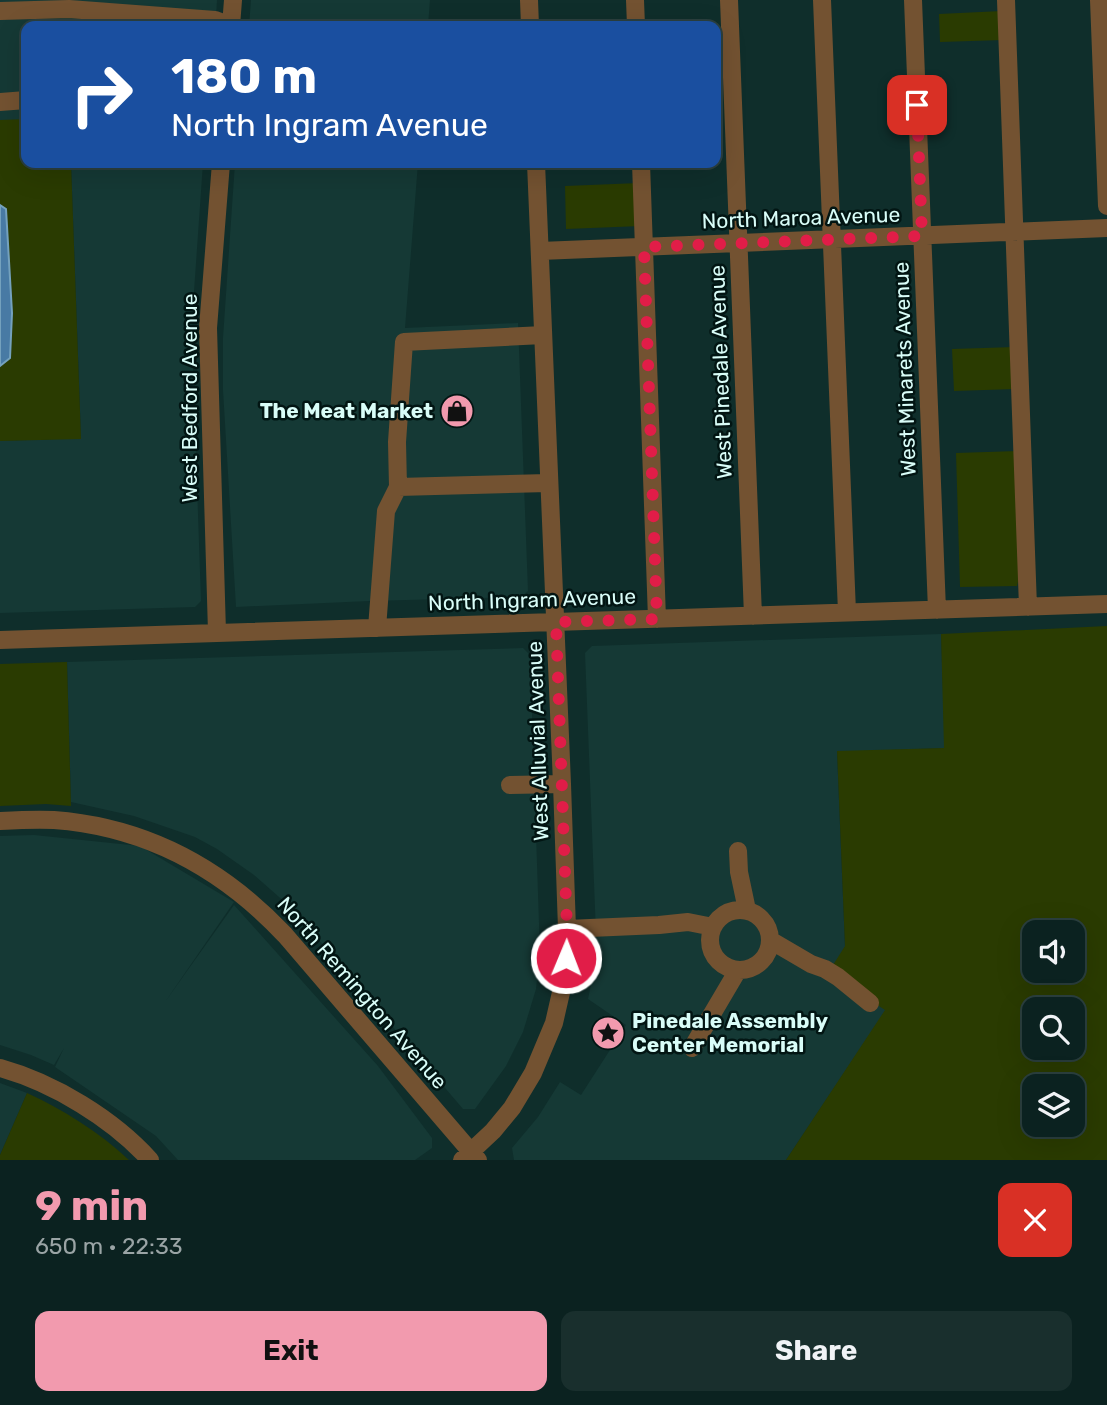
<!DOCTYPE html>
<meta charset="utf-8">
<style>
:root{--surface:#0b2220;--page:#192f2d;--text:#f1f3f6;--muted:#9aa4a5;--line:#2b3f3e;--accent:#f29aae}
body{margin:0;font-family:Rubik,sans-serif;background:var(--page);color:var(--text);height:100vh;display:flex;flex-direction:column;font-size:26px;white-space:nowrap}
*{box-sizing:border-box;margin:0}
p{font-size:23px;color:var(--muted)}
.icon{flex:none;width:38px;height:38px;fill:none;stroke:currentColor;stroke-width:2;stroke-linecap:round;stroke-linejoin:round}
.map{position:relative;height:1160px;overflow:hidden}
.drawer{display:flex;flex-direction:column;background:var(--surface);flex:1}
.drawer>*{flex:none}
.guide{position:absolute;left:21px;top:21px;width:700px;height:147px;border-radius:14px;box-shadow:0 7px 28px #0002,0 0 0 2px var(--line);background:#1a4fa0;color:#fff;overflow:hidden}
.fabs{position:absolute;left:1022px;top:920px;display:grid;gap:14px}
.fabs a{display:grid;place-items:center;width:63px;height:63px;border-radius:14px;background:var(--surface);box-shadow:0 7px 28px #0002,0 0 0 2px var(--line);font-size:35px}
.pin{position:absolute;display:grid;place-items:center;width:60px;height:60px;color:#fff;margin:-30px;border-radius:14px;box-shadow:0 4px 10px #0006}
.me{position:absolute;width:77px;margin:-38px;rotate:1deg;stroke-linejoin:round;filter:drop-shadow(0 0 5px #0008)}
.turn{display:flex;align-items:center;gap:24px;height:147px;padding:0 35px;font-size:32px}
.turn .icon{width:91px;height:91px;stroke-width:2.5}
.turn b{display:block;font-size:49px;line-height:60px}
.round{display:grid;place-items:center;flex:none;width:74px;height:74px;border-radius:14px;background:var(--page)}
.headline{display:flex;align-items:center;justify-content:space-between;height:119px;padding:0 35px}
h1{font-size:42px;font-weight:700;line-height:52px;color:var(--accent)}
.cta{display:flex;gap:14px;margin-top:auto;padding:14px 35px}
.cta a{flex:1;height:80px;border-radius:14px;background:var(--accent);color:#111;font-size:28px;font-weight:700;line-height:80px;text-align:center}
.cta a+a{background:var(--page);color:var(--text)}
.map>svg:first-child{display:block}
</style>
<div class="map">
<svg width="1107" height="1160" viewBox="0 0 1107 1160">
<rect width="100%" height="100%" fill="#0f2e2b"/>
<path fill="#153935" d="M0,0h217l-1,18 -3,8h-187v94h-26z
M251,0h179l-2,26h-179z
M71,163h132l-10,143 -1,34 9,261 -6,6 -195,6v-172l81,-3z
M235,163h183l-13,165 113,-5 10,268 -7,6 -152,4 -133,6 -13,-217v-52z
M941,634l4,114 -108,4 8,194 41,64 -100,150h-272l-2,-12 26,-31 22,-35 21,13 45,-70 -38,-26 4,-19 4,-46 -11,-281 7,-7z
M523,648l7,7 10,298 -4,36 -13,43 -17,34 -31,43h-12l-156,-183 -20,-22 -33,-29 -37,-26 -22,-12 -61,-21 -63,-14 -4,-140z
M34,835l106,11 94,56 -69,100 69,-97 144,161 54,72v10l-17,12h-237l-22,-24 -101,-69 9,-19 -10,17 -23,-10 -31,-10v-209z
M0,1083l27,10 -27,62z"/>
<path fill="#2a3b01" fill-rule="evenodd" d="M1002,11l1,29 -63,2 -1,-28z
M26,119v44h45l10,276 -81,2v-321z
M639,183l2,43 -75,3 -1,-43z
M1015,347l1,42 -62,2 -2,-42z
M1019,451l5,131h-6l-1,4 -57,1 -4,-134z
M1107,626v534h-321l99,-150 -57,-37 17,-27 -8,-195 107,-3 -3,-114zM1034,933h39v38h-39zM1034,1010h39v38h-39zM1034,1087h39v38h-39z
M67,662l4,144 -25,-2 -46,2v-142z
M27,1093c37,17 72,39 102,67h-129v-5z"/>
<path fill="#487aa4" stroke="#74a1bd" stroke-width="2" d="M0,205l6,4 6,104 -2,45 -10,8z"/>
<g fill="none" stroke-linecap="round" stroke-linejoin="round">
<path stroke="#735231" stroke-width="18" d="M529,0l1,26
M635,0l1,26
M729,0l24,616
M822,0l25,612
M913,0l24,610
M1006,0l22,607
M1099,0l8,206
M0,11l69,-2 146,11 16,6
M231,26l2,-26
M0,102l26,-2
M641,163l16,456
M540,251l567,-23
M398,487l150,-4
M377,628l9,-117 12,-24 -1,-45 7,-100 139,-7
M217,632l-9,-304 13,-165
M0,640l1107,-36
M510,785l52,-1
M0,821c18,-1 36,-2 54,-1 93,7 168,48 231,115l193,225
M738,851l1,21 8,38
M710 940a30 30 0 1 1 60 0a30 30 0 1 1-60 0Z
M567,929l92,-4 29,-3 25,5
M770,940l41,24 14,5 13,8 32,26
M692,1048l46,-78
M0,1068c54,15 113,51 150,92
M462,1160l31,-29 19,-23 21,-35 21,-50 8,-35 4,-30 1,-29 -5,-145 -26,-621"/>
</g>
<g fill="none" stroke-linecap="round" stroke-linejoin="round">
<path stroke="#e11d48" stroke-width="12" stroke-dasharray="0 21.6" d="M566,958l1,-29 -11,-307 101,-3 -13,-372 278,-11 -5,-131"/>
</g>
<defs>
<symbol id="shop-disc" viewBox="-11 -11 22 22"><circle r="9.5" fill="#f29aae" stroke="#021513"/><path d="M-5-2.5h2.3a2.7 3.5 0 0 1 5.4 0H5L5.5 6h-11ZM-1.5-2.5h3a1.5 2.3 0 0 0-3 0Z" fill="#111"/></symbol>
<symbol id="sight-disc" viewBox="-11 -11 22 22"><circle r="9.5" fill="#f29aae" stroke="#021513"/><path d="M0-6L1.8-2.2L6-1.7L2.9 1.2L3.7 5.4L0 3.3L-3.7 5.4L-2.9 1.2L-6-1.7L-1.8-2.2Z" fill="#111"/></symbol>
</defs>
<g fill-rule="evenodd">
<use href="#shop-disc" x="438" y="392" width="38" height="38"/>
<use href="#sight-disc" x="589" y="1014" width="38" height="38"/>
</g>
<g text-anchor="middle" stroke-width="5" stroke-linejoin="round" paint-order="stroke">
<g font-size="21" fill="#d9fdf8" stroke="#021513">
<text transform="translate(801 218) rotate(-2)" y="7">North Maroa Avenue</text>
<text transform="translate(905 369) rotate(-92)" y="7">West Minarets Avenue</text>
<text transform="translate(721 372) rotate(-92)" y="7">West Pinedale Avenue</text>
<text transform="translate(190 398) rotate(-90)" y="7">West Bedford Avenue</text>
<text transform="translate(532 600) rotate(-2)" y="7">North Ingram Avenue</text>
<text transform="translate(538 741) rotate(-92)" y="7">West Alluvial Avenue</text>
<text transform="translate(362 993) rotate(49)" y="7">North Remington Avenue</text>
</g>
<g font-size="21" font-weight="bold" fill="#d9fdf8" stroke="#021513" text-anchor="end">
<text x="433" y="418">The Meat Market</text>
<text x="632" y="1028" text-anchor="start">Pinedale Assembly<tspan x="632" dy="24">Center Memorial</tspan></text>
</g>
</g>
</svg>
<div class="fabs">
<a><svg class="icon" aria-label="sound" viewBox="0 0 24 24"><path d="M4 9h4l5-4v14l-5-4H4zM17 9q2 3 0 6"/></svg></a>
<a><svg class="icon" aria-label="search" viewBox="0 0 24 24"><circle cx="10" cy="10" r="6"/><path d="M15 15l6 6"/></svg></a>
<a><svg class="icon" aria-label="layers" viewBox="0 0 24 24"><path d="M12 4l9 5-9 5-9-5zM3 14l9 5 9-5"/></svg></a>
</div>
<div class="pin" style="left:917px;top:105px;background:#d93025"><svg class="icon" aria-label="arrive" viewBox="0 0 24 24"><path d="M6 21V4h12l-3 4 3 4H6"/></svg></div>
<svg class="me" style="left:566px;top:958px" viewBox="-20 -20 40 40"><circle r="17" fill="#e11d48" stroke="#fff" stroke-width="3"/><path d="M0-11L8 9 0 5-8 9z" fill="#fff"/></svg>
<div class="guide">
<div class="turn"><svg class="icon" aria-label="right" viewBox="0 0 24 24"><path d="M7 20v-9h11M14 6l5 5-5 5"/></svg><div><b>180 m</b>North Ingram Avenue</div></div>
</div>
</div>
<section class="drawer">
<div class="headline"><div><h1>9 min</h1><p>650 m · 22:33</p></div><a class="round" style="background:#d93025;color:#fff"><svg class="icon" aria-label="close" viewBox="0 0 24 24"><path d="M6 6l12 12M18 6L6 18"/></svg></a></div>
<div class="cta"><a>Exit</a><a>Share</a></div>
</section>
